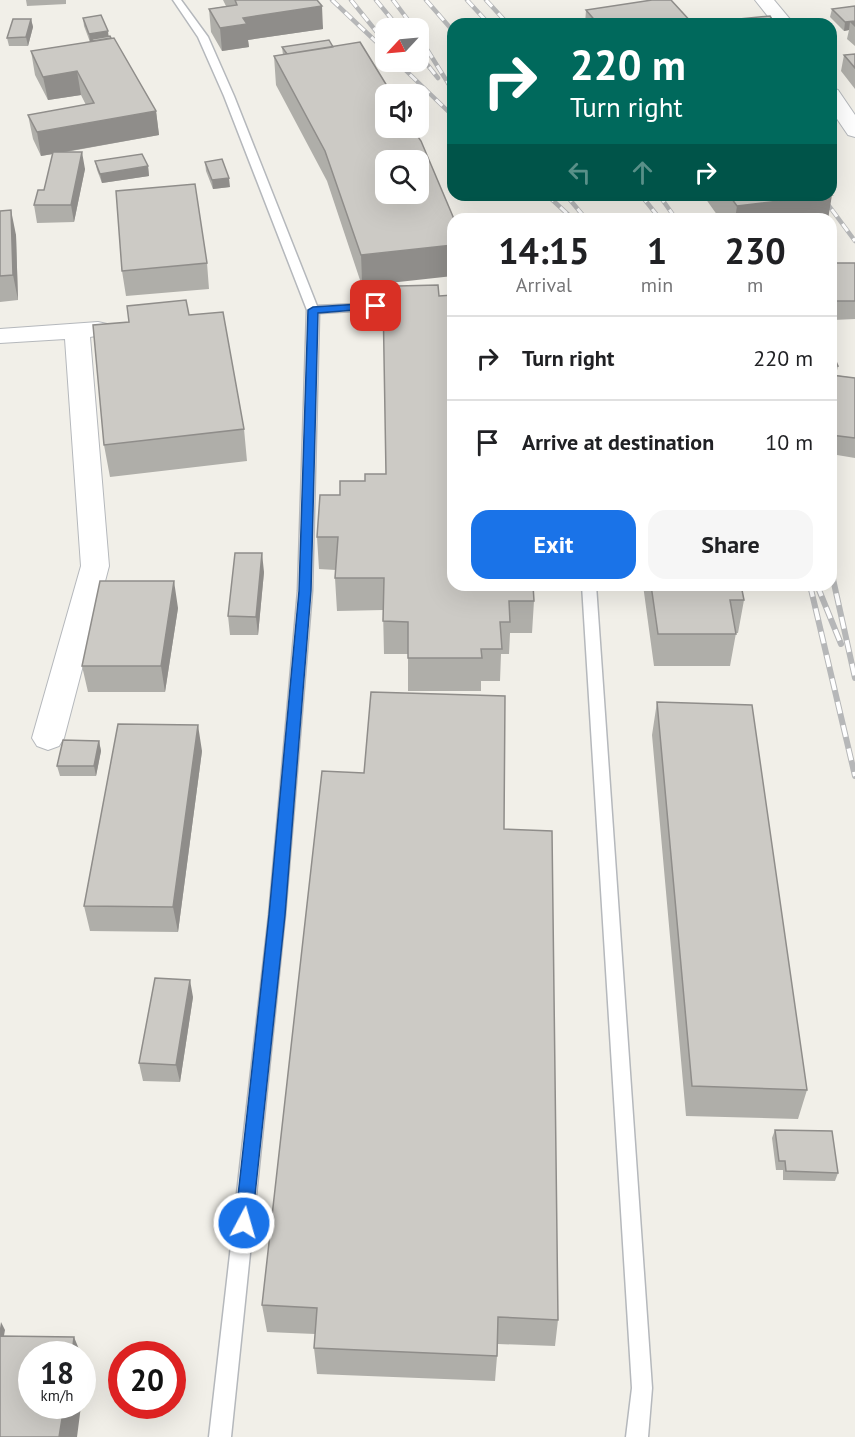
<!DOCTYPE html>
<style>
:root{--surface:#fff;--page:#f6f6f6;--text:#202124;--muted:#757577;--line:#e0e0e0;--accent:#1a73e8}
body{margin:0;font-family:"PT Sans",sans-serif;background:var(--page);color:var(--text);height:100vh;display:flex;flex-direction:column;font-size:22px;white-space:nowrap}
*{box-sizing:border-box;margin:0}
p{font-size:20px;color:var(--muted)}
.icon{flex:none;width:33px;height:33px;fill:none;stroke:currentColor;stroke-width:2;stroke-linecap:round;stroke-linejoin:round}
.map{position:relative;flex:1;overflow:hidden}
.sheet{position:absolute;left:447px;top:213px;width:390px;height:378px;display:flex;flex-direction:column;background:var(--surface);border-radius:18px;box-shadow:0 6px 24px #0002}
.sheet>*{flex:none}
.banner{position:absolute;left:447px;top:18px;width:390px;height:183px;border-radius:18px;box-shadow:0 6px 24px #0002;background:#00695c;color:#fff;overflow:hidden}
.needle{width:39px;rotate:244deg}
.tools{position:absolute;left:375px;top:18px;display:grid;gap:12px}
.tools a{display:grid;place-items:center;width:54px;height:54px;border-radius:12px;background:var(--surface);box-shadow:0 6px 24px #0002;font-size:30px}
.speed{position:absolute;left:18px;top:1341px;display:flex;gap:12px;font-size:30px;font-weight:700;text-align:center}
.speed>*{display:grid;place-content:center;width:78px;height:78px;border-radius:50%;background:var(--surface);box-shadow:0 6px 24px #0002;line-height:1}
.speed small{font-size:15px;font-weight:400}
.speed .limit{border:9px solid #d22;background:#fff;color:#111}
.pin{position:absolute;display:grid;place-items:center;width:51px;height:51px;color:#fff;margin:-26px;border-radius:12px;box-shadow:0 3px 9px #0006}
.me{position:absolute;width:66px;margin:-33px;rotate:6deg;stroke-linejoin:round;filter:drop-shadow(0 0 4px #0008)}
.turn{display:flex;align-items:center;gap:21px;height:126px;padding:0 24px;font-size:27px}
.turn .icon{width:78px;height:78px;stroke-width:2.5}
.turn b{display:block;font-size:42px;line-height:51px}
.lanes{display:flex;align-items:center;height:57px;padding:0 24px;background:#0003;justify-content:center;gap:30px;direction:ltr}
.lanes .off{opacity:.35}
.eta{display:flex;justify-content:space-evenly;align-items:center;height:102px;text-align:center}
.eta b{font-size:36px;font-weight:800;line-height:42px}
.button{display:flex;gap:12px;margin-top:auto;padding:12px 24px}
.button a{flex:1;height:69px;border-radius:18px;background:var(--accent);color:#fff;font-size:24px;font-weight:800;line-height:69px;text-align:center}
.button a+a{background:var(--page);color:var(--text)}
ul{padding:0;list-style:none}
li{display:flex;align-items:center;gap:18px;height:84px;padding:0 24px;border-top:2px solid var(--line)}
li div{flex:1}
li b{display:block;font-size:22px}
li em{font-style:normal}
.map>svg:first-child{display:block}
</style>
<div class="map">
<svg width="855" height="1437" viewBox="0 0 855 1437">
<rect width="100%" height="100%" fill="#f1efe8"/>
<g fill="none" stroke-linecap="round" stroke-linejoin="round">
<defs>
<path id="lane" d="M173,0h8l27,37 26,59 83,210 85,-4 6,3 -6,3 -83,5 -7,278 -27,324 -54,522h-22l60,-522 29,-324 9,-281 -83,-214 -26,-59z
M582,585h14l56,803 -4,49h-22l6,-49z"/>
<path id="street" d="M755,0h19l20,24h-20z
M831,88l7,2 17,25v22l-7,-2 -17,-25z
M98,322l9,2 3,5 -3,5 -17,3 19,229 -45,172 -5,8 -11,4 -11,-4 -5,-8 49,-172 -16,-227 -65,4v-14z"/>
</defs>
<use href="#lane" stroke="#b5b8bc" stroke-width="3"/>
<use href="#street" stroke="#b5b8bc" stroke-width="2"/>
<use href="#lane" fill="#fff" fill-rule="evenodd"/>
<use href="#street" fill="#fff" fill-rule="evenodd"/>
<defs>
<path id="rail-far1" d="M332,0l54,51
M351,0l29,36
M376,0l23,28
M393,0l21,28
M426,0l27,31
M467,0l22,24
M486,0l22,24
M418,35l35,56
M418,53l20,25
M397,62l56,54
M547,195l26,24
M566,195l20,24
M641,195l19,24
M659,195l17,24
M821,195l34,46"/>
<path id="rail" d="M831,570l24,108
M810,585l45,191
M817,585l24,59"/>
</defs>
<use href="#rail-far1" stroke="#b6b7b8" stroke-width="4.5"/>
<use href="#rail" stroke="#b6b7b8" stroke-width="6"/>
<use href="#rail-far1" stroke="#fff" stroke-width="3" stroke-dasharray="9" stroke-linecap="butt"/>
<use href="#rail" stroke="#fff" stroke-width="4" stroke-dasharray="12" stroke-linecap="butt"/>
</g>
<path fill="#afaea9" d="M26,0h40v4l-39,2z
M223,0h94l6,29 -75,11 1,7 -27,4 -11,-19 -2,-23 17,-3z
M855,6v40l-8,-7 2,-9 -5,1 -14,-14 2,-8z
M586,10l107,14h-108z
M83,18l26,18 47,75 3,24 -93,17 19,17 -11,53 -37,1 -3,-18 10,-15 9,-36 -12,2 -8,-17 -5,-24 58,-10 -5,-10 -33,5 -13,-25 -4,-24 59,-9 -6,-16z
M31,19l2,8 -5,19h-19l-2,-8z
M360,42l2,244 -35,-105 -51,-96 -2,-29 9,-1 -1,-8h51z
M855,54v35l-14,-18 3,-16z
M95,161l53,5 1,10 -47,7 -5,-13z
M205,162l25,25 -17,2 -7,-18z
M703,195h128l-3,24h-108z
M0,211l16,24 2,65 -18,2z
M207,263l2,26 -83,7 -4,-25z
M831,263h24v56l-22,1 -2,-6z
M398,286l55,299 81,16 -2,32h-22l-1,21h-8l-1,27h-19v10h-73v-37h-24l-1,-44 -46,1 -2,-33 1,-8 -17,-1 -2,-32 48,-56 21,-7 13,-177z
M189,315l55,114 3,32 -137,16 -6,-32z
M831,350l7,16 -2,9 19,3v80l-24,-4z
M264,572l-6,63h-28l-2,-19z
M643,585h98l3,15 -6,33h-2l-6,33h-76z
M178,608l-13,84h-77l-6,-26z
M657,702l150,388 -9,29 -112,-3 -34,-381z
M99,741l2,10 -5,25h-36l-3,-10z
M202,751l-24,181 -88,-1 -6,-25z
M504,829l54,491 -3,26 -57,-2 -3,37 -178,-7 -3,-26 1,-14 -48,-2 -5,-27z
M193,997l-13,85 -37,-1 -4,-18z
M775,1130l63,43 -3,8 -52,-1v-10h-7l-4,-32z"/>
<path fill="#8f8d8a" d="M322,6l1,23 -75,11 1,7 -27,4 -2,-23 23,-10z
M31,19l2,8 -5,19 -2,-9z
M855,21v6l-5,-5 -1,8 -5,1 1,-9z
M108,31l1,9 -17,-1v3h-2l-1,-8z
M77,71l4,24 -33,5 -5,-23z
M156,111l3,24 -118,21 -4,-24z
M82,152l3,17 -11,53 -3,-17z
M148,166l1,10 -47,7 -2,-9z
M229,178l1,9 -17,2 -1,-9z
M832,195l-4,24h-93l2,-13z
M11,210l5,25 2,65 -5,-25z
M453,245v31l-91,10 -1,-31z
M262,553l2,19 -6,63 -2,-18z
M174,581l4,27 -13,84 -4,-26z
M198,725l4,26 -24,181 -5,-25z
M99,741l2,10 -5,25 -2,-10z
M190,980l3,17 -13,85 -4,-17z
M1,1322l4,8 -5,28v-30z
M74,1337l7,17h-9z
M82,1358l5,11 -5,28z
M64,1406h17l-4,31h-18z"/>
<path fill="#cccac5" stroke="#8f8d8a" stroke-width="1.5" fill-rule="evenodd" d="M235,0h82l5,6 -79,12 4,6 -27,4 -11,-19 28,-4z
M652,0h19l22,24h-95l-12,-14z
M855,6v15l-10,1 -13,-13z
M101,15l7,16 -19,3 -6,-16z
M770,16l5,8h-33l-4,-5z
M13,19h18l-5,18 -19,1z
M110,36l1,2 -18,3 -1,-2z
M114,38l42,73 -119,21 -9,-17 66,-12 -17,-32 -34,6 -12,-26z
M329,40l4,7 -46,7 -5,-7z
M360,42l32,52h-6v34h26l9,13 33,78h-1v26l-92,10 -36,-104 -51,-95zM386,160h32v34h-32z
M855,54v14l-11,-13z
M53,152h29l-11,53h-37l4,-15h6z
M142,154l6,12 -48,8 -5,-13z
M222,159l7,19 -17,2 -7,-18z
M195,184l12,79 -85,8 -6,-80z
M831,194l1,1 -95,11 -8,-11h102z
M11,210l2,65 -13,1v-65z
M831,263h24v38h-19l-5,-17z
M438,285l1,11 14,-1v290h80l1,16h-25l1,21h-10l2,27h-21l1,9h-74v-36l-25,-1 1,-43h-49l3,-41h-21l3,-42h20v-14h25v-7h21l-3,-177h16l-1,-11z
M186,300l3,15 34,-3 21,117 -140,16 -11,-120 36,-3 -2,-16z
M831,350l7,16h-7z
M831,375l24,3v60l-24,-3z
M235,553h27l-6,64 -28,-1z
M100,581h74l-13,85h-79z
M651,585h90l3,15h-14l6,34h-78z
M371,692l134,4 -1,133 48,2 6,489 -60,-3 -1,39 -183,-8 3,-40 -55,-3 60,-534 42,2z
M657,702l95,3 55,385 -115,-4z
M118,724l80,1 -25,182 -89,-1z
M63,740l36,1 -5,25h-37z
M155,978l35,2 -14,85 -37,-2z
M775,1130l57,1 6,42 -52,-2 -1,-10h-6z
M0,1336l74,1 -2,17h-40v52h32l-5,31h-59z"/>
<path fill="#1a73e8" stroke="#114b97" stroke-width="1.5" d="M376,303l3,1v4l-61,5 -7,278 -26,324 -33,308 -2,6 -6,3 -7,-3 -2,-6 34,-308 30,-324 9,-281 5,-3z"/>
</svg>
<div class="tools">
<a><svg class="needle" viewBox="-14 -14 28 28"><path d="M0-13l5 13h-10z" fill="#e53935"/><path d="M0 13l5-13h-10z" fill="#757577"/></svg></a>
<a><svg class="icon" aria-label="sound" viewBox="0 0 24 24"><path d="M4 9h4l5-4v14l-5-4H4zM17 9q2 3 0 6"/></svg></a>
<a><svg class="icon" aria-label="search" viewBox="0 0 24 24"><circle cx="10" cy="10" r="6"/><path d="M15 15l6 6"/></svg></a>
</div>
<div class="speed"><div>18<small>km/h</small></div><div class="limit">20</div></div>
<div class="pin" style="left:376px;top:306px;background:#d93025"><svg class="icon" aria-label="arrive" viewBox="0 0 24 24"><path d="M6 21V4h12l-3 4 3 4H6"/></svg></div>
<svg class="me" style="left:244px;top:1223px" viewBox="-20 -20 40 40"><circle r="17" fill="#1a73e8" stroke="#fff" stroke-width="3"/><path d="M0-11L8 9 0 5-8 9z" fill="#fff"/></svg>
<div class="banner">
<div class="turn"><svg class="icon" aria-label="right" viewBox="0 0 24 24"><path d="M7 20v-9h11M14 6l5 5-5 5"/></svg><div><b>220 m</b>Turn right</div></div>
<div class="lanes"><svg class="icon off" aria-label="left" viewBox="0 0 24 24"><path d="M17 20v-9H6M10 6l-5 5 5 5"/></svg><svg class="icon off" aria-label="ahead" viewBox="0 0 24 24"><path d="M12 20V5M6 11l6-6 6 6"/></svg><svg class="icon" aria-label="right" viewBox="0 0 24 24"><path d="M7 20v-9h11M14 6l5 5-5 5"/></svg></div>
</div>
<section class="sheet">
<div class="eta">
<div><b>14:15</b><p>Arrival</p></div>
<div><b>1</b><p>min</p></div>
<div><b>230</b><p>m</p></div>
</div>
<ul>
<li><svg class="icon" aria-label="right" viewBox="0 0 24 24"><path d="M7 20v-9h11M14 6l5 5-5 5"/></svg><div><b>Turn right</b></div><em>220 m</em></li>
<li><svg class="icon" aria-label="arrive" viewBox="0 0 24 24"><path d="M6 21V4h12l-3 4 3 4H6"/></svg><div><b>Arrive at destination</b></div><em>10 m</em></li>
</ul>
<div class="button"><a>Exit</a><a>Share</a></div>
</section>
</div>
